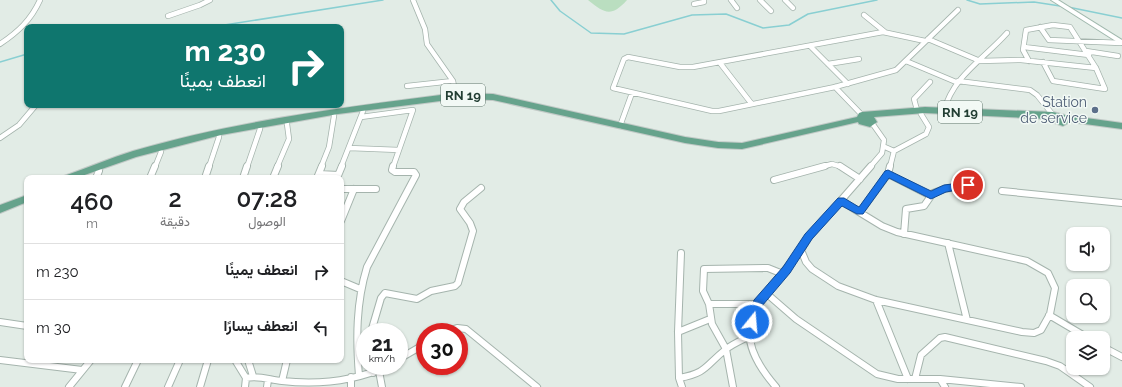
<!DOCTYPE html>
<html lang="ar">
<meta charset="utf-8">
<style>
:root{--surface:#fff;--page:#f2f2f2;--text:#202124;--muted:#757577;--line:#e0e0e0}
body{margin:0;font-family:Raleway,Vazirmatn,sans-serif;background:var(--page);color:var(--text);direction:rtl;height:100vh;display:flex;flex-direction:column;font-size:15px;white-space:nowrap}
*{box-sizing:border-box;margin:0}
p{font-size:13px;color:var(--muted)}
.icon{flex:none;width:22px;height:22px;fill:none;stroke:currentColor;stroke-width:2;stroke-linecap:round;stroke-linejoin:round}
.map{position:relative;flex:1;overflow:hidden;direction:ltr}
.side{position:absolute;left:24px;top:175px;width:320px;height:188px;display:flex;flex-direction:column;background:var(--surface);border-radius:8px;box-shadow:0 1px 3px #0004;direction:rtl}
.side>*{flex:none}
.hud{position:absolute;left:24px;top:24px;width:320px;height:84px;border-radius:8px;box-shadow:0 1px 3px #0004;direction:rtl;background:#0f766e;color:#fff;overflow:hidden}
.tools{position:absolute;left:1066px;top:227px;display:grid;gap:8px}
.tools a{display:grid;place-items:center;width:44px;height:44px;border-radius:8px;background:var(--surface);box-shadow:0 1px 3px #0004;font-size:20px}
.speed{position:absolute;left:356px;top:323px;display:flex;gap:8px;font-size:20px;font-weight:700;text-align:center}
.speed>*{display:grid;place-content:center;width:52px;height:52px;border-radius:50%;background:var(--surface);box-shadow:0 1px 3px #0004;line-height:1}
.speed small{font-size:10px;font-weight:400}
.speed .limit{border:6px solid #d22;background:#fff;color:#111}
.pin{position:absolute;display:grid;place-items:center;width:34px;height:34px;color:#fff;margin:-17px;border:2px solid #fff;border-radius:50%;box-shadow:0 1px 4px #0007}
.me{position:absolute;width:44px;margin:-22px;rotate:17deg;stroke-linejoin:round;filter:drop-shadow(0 0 3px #0008)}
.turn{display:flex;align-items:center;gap:14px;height:84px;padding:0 12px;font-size:18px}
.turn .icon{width:52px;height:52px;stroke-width:2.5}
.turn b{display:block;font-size:28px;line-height:34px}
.eta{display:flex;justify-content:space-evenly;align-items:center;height:68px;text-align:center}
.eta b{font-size:24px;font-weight:600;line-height:28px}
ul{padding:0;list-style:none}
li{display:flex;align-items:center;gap:12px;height:56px;padding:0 12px;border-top:1px solid var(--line)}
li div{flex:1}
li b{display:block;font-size:15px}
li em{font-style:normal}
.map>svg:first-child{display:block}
</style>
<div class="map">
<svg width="1122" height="387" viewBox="0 0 1122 387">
<rect width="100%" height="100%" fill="#e2ece6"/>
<path fill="#badec0" d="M588,0h39c-16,18 -23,13 -39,0z"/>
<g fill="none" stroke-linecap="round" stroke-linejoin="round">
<path stroke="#89cfd2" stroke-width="1.5" d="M551,0l9,11 31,22 33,1 68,-19 34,-1 37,14 26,-3 19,-11 69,-14
M967,0l13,4 54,-2 26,4
M1068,7l54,11
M212,27l171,-27
M0,62l27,-8"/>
<defs>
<path id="minor-far1" d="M413,0l12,29 2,15 26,37 3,15
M731,0l6,8
M760,0l11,11
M785,0l8,8
M694,4l10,-2v-2
M864,15l21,17
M168,16l32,-11 10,-5
M1040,27l9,13 72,3
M928,39l52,22 41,-1 75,8
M925,41l-42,-9 -190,35h-13l-52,-10 -4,2 -11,29 99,23h7l116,-24 61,-17 62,-60
M0,44c18,-12 31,-24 40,-44
M810,46l38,38
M1024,47l65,8
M1086,51l32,5
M906,61l50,21
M1029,61l-6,-11 3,-20 27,-5 17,2 26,41 9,21 -52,-8 -10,-19
M720,63l31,40
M828,64l31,-5
M958,81l72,9 7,5 16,20
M407,86l46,-5
M835,87l27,28
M917,110l-3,-11 16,-17
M944,111c9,-35 40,-52 63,-78
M361,117l52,-7 -20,57
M620,126l12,-33
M0,138l19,-13 17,-20
M885,147l9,4 32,-17 3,-7 -8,-13
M349,148l50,2
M155,167l6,-15
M209,167l10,-30
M247,167l13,-38
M277,167l12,-28 -2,-15
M321,167l8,-20 5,-31
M341,167l22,-56
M821,167l11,-3 10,3
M870,167l12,-14 2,-13 -12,-17
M890,167l4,-16"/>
<path id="minor" d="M840,166l20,13
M319,174l19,1
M888,174l2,-8
M96,178l3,-7
M150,178l5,-12
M205,178l4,-12
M243,178l4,-12
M273,178l5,-12
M317,178l5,-12
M337,178l5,-12
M774,180l51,-14
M341,189h35
M1002,191l120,12
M841,201l41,25 15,6 130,29 21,12 7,15 -5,26 -9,16 -7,3 -12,-1 -146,-32 -38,-14 -26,-17 -6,-7 -5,-12 8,-13 62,-71
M860,212l28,-38 43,22
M341,221l13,-32
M904,234l2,-25 18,-3 9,-13 11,-4 24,-4
M948,243l19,77
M681,253l-3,79 1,46 3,9
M341,281l19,8
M766,293l30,26 81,55 21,5h42l5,8
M876,300l32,79
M709,304l-6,-13 1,-22 64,-1 15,6
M1049,315l39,23
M0,322l27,4
M371,332l10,-34 4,-5 32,6 14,-8 24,-5 3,-3 15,-52 -3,-8 -10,-14 4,-7 17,-14
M445,332l12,-4 9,1 71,58
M678,332l32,-13
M1103,347l19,10
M399,359l26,-15
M0,360l82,10
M235,360l11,18 -1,9
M248,360l5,16
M373,366v7
M379,371l3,16
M359,376c-3,-37 -3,-73 8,-109l49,-92 -2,-3h-19l-3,-2 1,-4
M351,377v10
M246,378c13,-3 24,2 36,3 36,4 73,0 106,-15
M679,378c28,-5 26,-12 46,-28 7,-6 17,-10 25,-14
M915,379l6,-24 19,-17 5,-1 101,24 14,5 30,21
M940,379l81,8
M282,381l5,-21
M69,387l22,-27
M125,387l13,-27
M168,387l12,-27
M200,387l8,-27
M267,387l1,-7
M733,387l-7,-38 -14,-25 -3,-20h49
M776,387c-55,-63 -14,-86 25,-137"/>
<path id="secondary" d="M1051,0h7l64,40v5z"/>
<path id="primary" d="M456,93l37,1 192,43 33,5 24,1 115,-26 2,-4 3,-1 63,-5 128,5 12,3 57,8v6l-52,-7 -7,4 -14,-5 -1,-2 -123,-6 -51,4 3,5 -7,5 -11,-3 -1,-2 -116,27 -24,-1 -33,-5 -192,-43 -37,-1 -118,15 -117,21 -85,22 -60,21h-13l1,-2c23,-8 46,-18 69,-25 105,-31 215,-44 323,-58z
M27,195v7l-27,11v-8z"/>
</defs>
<use href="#minor-far1" stroke="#a5b4ad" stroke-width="6"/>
<use href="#minor" stroke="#a5b4ad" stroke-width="8"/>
<use href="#secondary" stroke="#a0b8ad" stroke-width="2"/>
<use href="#primary" stroke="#c1c9c6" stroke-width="2"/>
<use href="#minor-far1" stroke="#fff" stroke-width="4.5"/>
<use href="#minor" stroke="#fff" stroke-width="6"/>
<use href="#secondary" fill="#fff" fill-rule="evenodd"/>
<use href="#primary" fill="#66a38c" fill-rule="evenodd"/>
</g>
<path fill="#1a73e8" stroke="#114b97" d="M888,170l43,21 13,-6 24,-3 4,3 -4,3 -22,4 -15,7 -42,-21 -26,36h-6l-15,-8 -30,33 -22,34 -28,33 -6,20 -4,1 -4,-1 -1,-4 7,-22 29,-33 22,-33 33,-36h6l15,9 26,-36z"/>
<circle fill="#5c6f8a" stroke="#f2f9f5" stroke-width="1.5" cx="1095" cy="110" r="4"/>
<g text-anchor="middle" stroke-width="3" stroke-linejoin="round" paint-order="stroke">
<g fill="#f2f9f5" stroke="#60766d" stroke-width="1">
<rect x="441" y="84" width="44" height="22" rx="3"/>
<rect x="938" y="101" width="44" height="22" rx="3"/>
</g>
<g font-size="13" font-weight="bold" fill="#223e33">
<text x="463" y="100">RN 19</text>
<text x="960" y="117">RN 19</text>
</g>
<g font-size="14" fill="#4e5e75" stroke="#f2f9f5" text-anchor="end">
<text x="1087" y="107">Station<tspan x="1087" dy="16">de service</tspan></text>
</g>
</g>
</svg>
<div class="tools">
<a><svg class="icon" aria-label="sound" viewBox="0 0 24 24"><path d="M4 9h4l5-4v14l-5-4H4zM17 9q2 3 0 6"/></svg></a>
<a><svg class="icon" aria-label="search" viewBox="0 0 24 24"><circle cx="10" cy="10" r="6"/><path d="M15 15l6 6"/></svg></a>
<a><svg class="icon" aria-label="layers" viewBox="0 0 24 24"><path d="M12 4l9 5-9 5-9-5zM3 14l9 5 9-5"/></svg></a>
</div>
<div class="speed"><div>21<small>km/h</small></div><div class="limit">30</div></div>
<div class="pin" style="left:968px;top:185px;background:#d93025"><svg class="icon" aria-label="arrive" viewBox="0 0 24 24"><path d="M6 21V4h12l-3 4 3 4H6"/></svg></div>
<svg class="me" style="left:752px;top:322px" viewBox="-20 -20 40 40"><circle r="17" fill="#1a73e8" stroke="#fff" stroke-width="3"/><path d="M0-11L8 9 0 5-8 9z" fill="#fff"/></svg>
<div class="hud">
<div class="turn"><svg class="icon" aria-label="right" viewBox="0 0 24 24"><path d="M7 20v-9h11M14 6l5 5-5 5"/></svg><div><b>230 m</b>انعطف يمينًا</div></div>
</div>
<section class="side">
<div class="eta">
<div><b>07:28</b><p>الوصول</p></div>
<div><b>2</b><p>دقيقة</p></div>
<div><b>460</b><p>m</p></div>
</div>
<ul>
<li><svg class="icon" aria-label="right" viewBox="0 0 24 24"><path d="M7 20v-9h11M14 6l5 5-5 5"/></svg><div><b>انعطف يمينًا</b></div><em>230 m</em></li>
<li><svg class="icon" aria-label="left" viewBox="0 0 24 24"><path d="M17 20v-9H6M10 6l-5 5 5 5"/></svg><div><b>انعطف يسارًا</b></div><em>30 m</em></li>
</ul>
</section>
</div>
